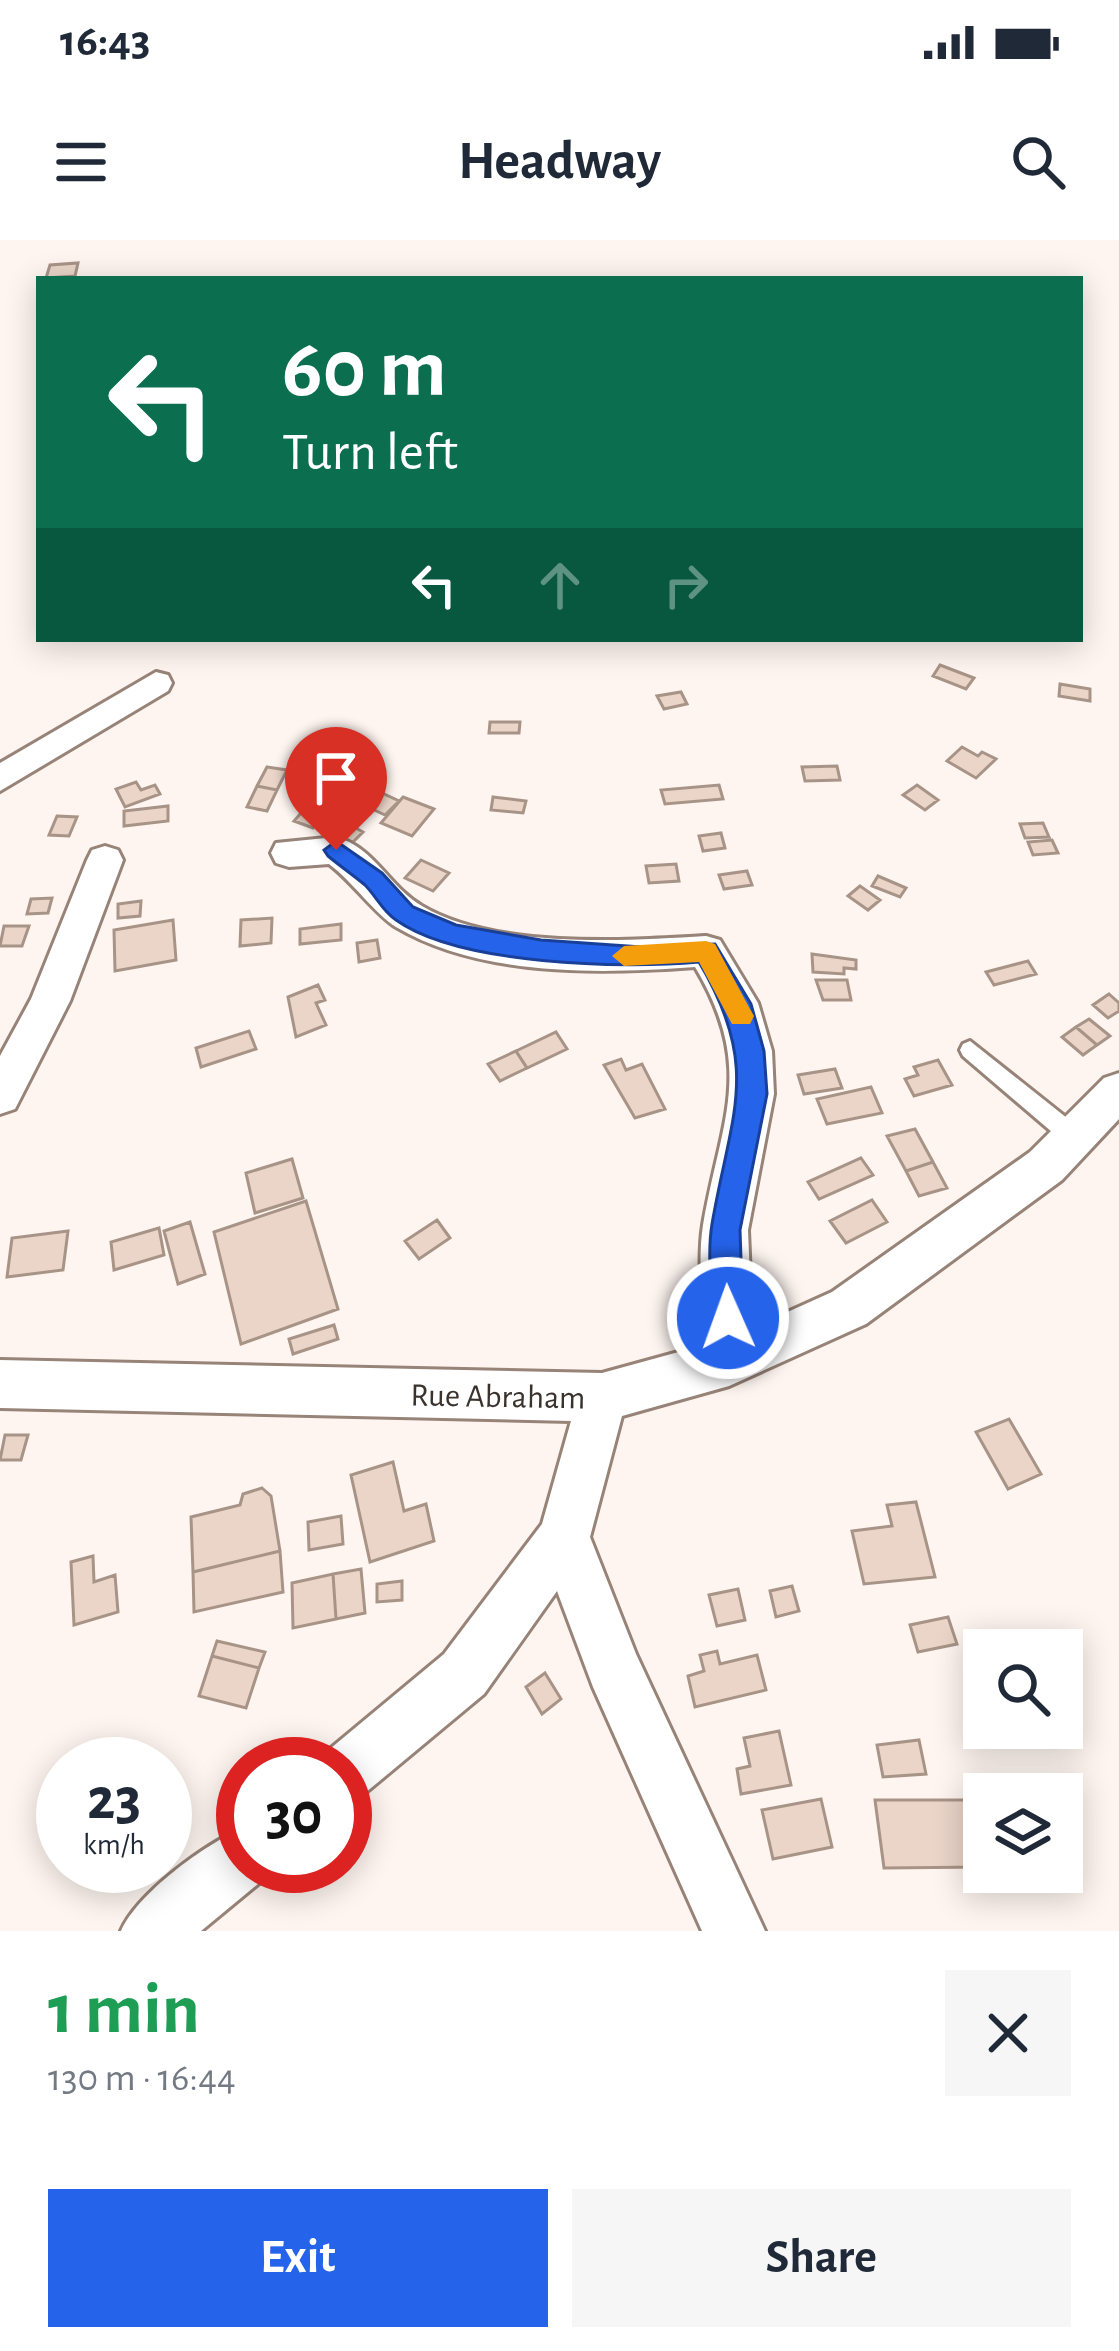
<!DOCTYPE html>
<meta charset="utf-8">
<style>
:root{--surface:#fff;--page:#f6f6f7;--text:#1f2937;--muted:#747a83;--accent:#2563eb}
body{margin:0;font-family:"Alegreya Sans",sans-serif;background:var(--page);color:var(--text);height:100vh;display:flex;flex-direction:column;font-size:45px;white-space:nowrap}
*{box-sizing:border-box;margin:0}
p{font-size:39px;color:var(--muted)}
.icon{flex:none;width:66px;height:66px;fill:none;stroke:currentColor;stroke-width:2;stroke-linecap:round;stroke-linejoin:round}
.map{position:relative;height:1691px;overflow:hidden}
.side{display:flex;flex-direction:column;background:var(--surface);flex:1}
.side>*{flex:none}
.hud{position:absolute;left:36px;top:36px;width:1047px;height:366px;border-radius:0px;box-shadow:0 6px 30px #0003;background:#0b6e4f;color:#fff;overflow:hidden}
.tools{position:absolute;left:963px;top:1389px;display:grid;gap:24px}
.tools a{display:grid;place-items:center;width:120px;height:120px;border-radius:0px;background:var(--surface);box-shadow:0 6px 30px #0003;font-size:60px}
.speed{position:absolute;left:36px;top:1497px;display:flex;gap:24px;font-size:60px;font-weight:700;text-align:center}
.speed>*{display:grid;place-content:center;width:156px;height:156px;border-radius:50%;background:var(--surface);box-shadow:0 6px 30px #0003;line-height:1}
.speed small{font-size:30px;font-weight:400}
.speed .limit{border:18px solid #d22;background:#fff;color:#111}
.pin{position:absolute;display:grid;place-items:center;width:102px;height:102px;color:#fff;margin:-123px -51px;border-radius:50% 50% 50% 0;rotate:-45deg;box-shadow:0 0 12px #0007}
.pin .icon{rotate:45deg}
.me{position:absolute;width:132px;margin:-66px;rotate:358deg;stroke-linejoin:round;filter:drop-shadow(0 0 9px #0008)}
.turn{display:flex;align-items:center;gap:42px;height:252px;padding:0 48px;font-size:54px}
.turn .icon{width:156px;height:156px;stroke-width:2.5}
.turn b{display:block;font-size:84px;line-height:102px}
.lanes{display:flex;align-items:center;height:114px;padding:0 48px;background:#0003;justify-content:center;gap:60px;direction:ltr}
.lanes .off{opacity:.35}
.round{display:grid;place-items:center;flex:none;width:126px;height:126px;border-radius:0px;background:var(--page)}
.head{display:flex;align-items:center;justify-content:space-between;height:204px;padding:0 48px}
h1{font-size:72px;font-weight:600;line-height:90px;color:#1e9e55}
.cta{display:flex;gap:24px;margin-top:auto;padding:24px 48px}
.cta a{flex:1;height:138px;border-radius:0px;background:var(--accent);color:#fff;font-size:48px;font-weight:600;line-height:138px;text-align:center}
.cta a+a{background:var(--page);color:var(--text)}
.status{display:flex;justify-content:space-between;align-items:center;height:84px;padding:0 60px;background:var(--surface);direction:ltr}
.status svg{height:33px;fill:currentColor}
header{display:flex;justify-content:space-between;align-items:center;height:156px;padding:0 48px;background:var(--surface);font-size:54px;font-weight:600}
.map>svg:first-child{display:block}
</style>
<div class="status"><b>16:43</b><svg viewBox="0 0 49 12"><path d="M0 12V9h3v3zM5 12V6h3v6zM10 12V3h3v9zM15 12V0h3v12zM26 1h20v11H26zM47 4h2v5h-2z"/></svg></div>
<header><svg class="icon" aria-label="menu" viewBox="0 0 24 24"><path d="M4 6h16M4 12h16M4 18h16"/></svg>Headway<svg class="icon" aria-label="search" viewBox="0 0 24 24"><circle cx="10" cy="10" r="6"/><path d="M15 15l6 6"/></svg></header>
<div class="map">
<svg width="1119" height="1691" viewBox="0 0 1119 1691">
<rect width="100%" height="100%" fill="#fef5f0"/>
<path fill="#ead5c8" stroke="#a89487" stroke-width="3" d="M78,23l-3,13 -29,2 4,-13z
M940,425l34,13 -8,11 -33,-13z
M1060,444l30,5v12l-31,-5z
M681,452l6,12 -23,5 -7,-13z
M490,482h30l-1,11h-30z
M349,500l28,13 -14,14 -28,-14z
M962,507l16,9 4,-4 14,7 -20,19 -29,-17z
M837,526l3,14 -35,1 -3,-14z
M267,527l20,3 -10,20 -20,-4z
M136,542l5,8 14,-5 5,9 -35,13 -9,-18z
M365,545l34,16 -14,14 -34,-16z
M719,545l4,14 -58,5 -4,-14z
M917,545l21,15 -13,10 -22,-15z
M257,546l20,4 -10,21 -20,-4z
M403,557l31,12 -22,27 -31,-13z
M493,557l33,4 -3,12 -32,-3z
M308,565l19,7 -14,16 -19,-7z
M168,566v15l-44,5v-15z
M57,576l20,1 -8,19 -20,-1z
M343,581l20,11 -11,11 -20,-10z
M1043,583l6,14 -24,1 -5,-14z
M721,593l4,15 -22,3 -4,-15z
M1052,600l6,13 -25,2 -5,-13z
M421,620l28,13 -16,18 -28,-13z
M676,624l3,17 -30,2 -3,-17z
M747,631l5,14 -28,4 -5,-14z
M878,636l28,12 -6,9 -28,-11z
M860,646l20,14 -12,10 -20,-14z
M52,658l-4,15 -21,1 4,-15z
M141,661l-1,15 -22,2v-14z
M272,678l-1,25 -31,3 1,-26z
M173,680l3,40 -61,11 -1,-41z
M341,684v16l-41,4v-15z
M4,686h25l-7,20h-22z
M377,700l3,18 -21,4 -2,-19z
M812,714l44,6v9l-12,-1v6l-31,-2z
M1028,721l8,13 -42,11 -8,-13z
M816,740h31l4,20h-28z
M318,745l7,15 -9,3 10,22 -30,12 -8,-40z
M1109,754l10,9v8l-11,7 -15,-13z
M1089,779l21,17 -13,9 -21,-18z
M1076,787l21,18 -14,10 -21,-18z
M249,791l7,18 -55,18 -5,-19z
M556,792l11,17 -40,19 -11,-17z
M516,811l11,17 -27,13 -12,-17z
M621,819l5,11 16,-6 23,45 -30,9 -31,-53z
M938,820l14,25 -38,11 -9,-17 13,-4 -4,-8z
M835,829l7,19 -38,6 -6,-19z
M871,847l11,26 -55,11 -10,-25z
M915,889l18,33 -27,9 -19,-35z
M861,918l12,17 -54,24 -11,-17z
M292,919l11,39 -48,15 -9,-40z
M933,922l14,26 -28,8 -13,-25z
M872,960l15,22 -41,21 -16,-22z
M306,961l32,108 -97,35 -27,-112z
M437,980l13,18 -31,21 -14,-18z
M190,982l15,52 -27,10 -14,-53z
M159,988l5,27 -50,15 -3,-28z
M68,991l-5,39 -56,7 5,-39z
M334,1085l4,14 -45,15 -4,-15z
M1009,1179l32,55 -33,15 -32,-57z
M5,1195h23l-7,25h-21z
M393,1222l11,49 22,-7 8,37 -64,21 -19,-87z
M262,1248l9,8 9,55 -87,21 -2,-55 49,-12 3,-11z
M916,1262l19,75 -71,7 -12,-53 40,-5 -5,-21z
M341,1276l2,28 -34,6 -1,-28z
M280,1311l3,41 -89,20 -1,-40z
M93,1316l1,26 21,-7 3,37 -44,13 -3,-63z
M361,1329l4,44 -29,6 -3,-45z
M333,1334l3,45 -43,9 -1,-45z
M402,1341v19l-25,2v-18z
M792,1346l7,25 -23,6 -6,-26z
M738,1349l7,31 -28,6 -8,-31z
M948,1377l9,27 -39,8 -8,-27z
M217,1401l48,11 -6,16 -47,-12z
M717,1411l3,13 37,-9 9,35 -71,17 -7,-31 16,-5 -4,-16z
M212,1416l47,12 -13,40 -47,-12z
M545,1433l16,26 -19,15 -16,-27z
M779,1491l12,54 -50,9 -4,-25 13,-3 -6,-28z
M919,1500l7,34 -43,3 -6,-32z
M821,1559l11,48 -59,12 -11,-49z
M875,1560h109v67l-100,1z"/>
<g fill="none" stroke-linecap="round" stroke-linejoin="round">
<defs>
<path id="service" d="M970,801l112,89 3,7 -3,7 -8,2 -8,-2 -103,-88 -3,-6 3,-6z"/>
<path id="minor" d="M156,432l12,3 4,8 -4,8 -168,100v-28z
M336,597c39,11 53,50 86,69 73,43 201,35 284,30l14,4 38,63 14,48 2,43 -26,136 4,98 80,-36 198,-140 74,-74 15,-5v46l-57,61 -196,144 -137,62 -107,30 -32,121 46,117 129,277h-63l-109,-244 -36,-96 -73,103 -119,99 -20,9v-38h-25l5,-11 119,-99 98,-130 29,-103 -571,-13v-48l602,13 102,-28c0,-39 -7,-82 -1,-120 18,-106 53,-156 -8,-258 -95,7 -214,10 -299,-40 -20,-12 -44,-46 -67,-63l-40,3 -13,-4 -5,-10 5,-10z
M105,606l13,4 5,10 -53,141 -55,108 -15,5v-58l31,-57 56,-139 5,-10z
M243,1588v38h27l-6,13 -63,52h-80c16,-37 84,-87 122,-103z"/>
</defs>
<use href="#service" stroke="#978377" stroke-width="6"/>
<use href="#minor" stroke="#978377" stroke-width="6"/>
<use href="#service" fill="#fff" fill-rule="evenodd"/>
<use href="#minor" fill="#fff" fill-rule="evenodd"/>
</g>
<path fill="#2563eb" stroke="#184099" stroke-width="3" d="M336,601l46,32 31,34 43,18 85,15 101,7 73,-3 36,60 13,47 3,43 -27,136 3,88 -4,10 -11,5 -11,-5 -5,-10c0,-30 -5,-64 0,-94 19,-111 50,-156 -13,-262 -76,7 -240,3 -303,-42 -13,-8 -20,-24 -31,-35 -12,-10 -25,-19 -37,-29l-4,-6z"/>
<path fill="#f59e0b" d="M706,701l9,3 35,65 4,7 -4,8h-18l-33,-62 -75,4 -12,-10 12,-10z"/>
<g text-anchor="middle" stroke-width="10" stroke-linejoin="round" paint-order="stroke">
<g font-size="33" fill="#3a322d" stroke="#fff">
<text transform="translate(498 1155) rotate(1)" y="12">Rue Abraham</text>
</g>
</g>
</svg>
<div class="tools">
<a><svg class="icon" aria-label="search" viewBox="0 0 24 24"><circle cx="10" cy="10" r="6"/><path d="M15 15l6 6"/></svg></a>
<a><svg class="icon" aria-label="layers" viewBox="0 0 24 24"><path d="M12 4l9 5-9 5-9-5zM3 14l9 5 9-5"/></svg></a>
</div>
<div class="speed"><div>23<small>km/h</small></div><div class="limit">30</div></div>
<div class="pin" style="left:336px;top:610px;background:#d93025"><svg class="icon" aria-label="arrive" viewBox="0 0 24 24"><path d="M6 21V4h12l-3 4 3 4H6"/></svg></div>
<svg class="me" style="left:728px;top:1078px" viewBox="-20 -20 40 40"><circle r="17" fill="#2563eb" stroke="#fff" stroke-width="3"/><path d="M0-11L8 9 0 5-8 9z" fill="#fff"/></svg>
<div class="hud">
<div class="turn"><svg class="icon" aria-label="left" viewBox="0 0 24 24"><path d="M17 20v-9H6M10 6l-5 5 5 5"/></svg><div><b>60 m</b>Turn left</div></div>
<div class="lanes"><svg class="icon" aria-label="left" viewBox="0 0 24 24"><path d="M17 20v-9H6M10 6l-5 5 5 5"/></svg><svg class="icon off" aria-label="ahead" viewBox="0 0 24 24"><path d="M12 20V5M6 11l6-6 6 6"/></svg><svg class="icon off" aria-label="right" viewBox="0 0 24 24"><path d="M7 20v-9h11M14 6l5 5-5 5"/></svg></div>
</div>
</div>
<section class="side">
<div class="head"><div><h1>1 min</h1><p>130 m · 16:44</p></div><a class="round"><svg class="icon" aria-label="close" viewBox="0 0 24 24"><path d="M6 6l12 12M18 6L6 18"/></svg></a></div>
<div class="cta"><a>Exit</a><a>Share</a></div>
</section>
